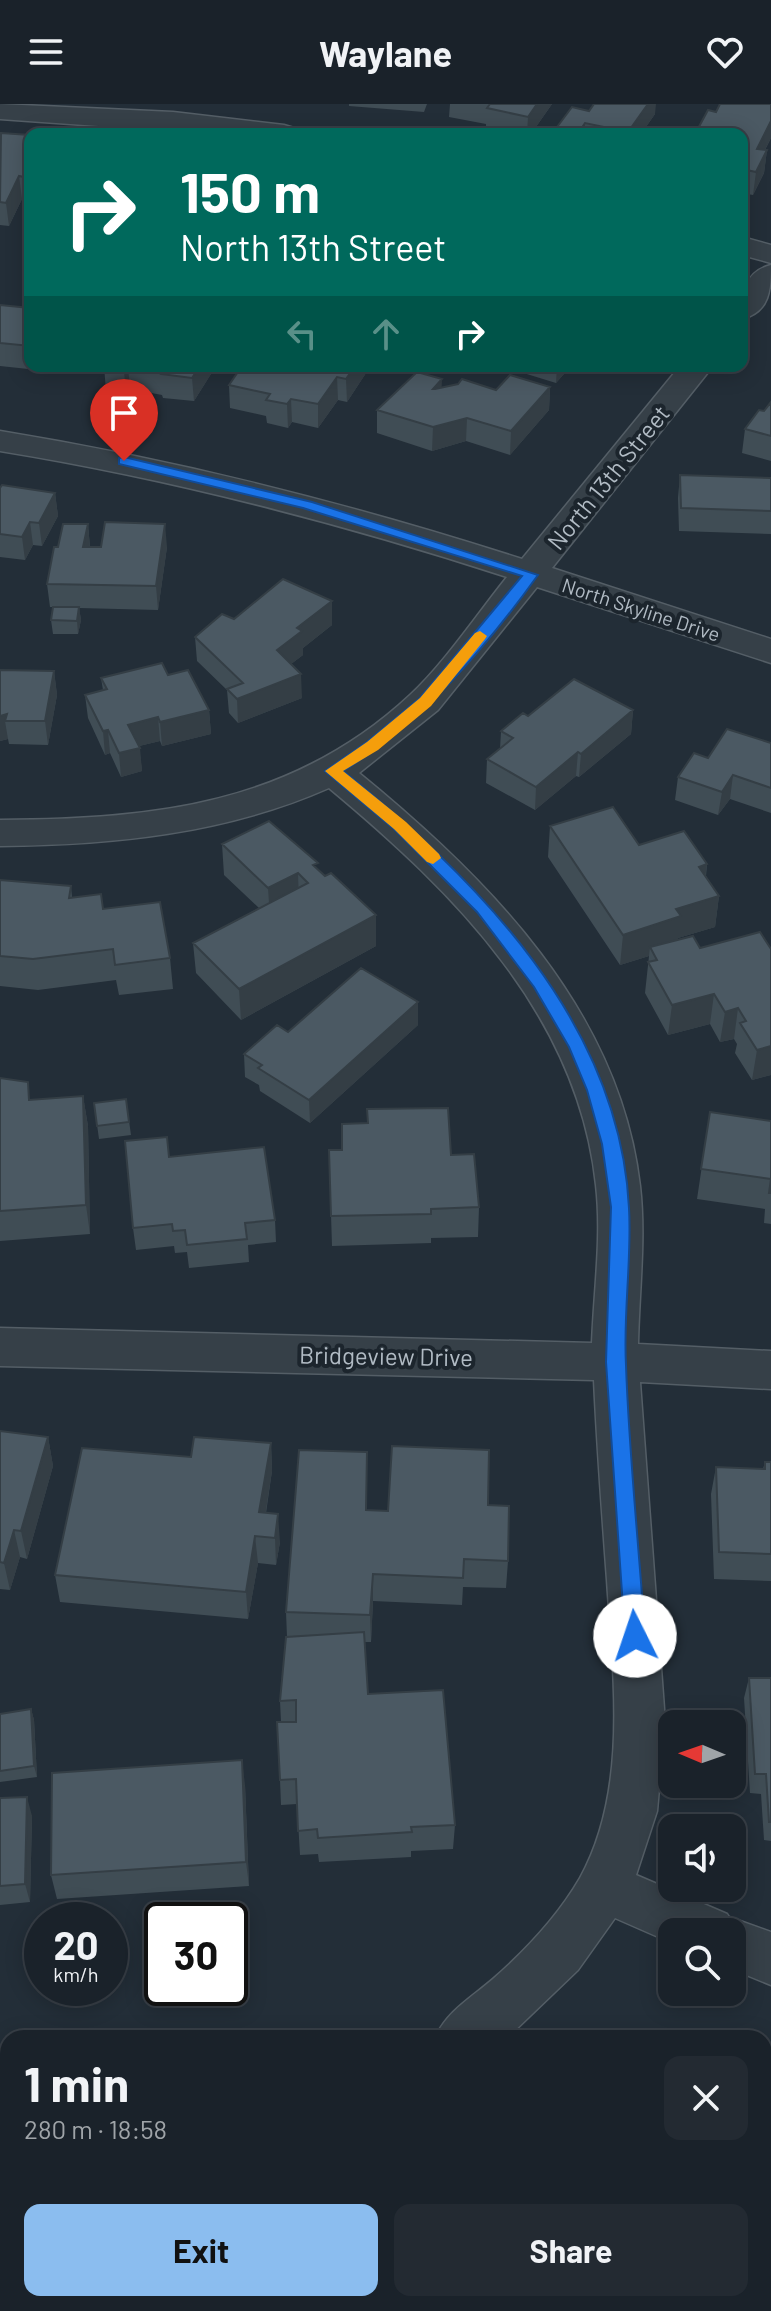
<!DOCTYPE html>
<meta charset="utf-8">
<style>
:root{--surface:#1a222a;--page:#232a32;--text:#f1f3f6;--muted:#9fa4a8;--line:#383f47;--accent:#8bbdef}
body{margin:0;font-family:Barlow,sans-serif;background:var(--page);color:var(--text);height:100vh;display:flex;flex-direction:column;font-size:30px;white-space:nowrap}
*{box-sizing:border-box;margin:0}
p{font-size:26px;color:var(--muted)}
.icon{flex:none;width:44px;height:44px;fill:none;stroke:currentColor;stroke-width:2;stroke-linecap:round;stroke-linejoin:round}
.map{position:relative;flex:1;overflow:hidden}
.sheet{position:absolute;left:0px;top:1926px;width:772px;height:282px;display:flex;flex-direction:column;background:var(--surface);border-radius:24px 24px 0 0;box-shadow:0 4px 20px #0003,0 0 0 2px var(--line)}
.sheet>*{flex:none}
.guide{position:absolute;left:24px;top:24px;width:724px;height:244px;border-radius:16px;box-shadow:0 4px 20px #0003,0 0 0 2px var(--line);background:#00695c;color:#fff;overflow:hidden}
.needle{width:52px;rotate:272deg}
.fabs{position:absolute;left:658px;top:1606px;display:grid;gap:16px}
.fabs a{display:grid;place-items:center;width:88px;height:88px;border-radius:16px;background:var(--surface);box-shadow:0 4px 20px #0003,0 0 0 2px var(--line);font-size:40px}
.speed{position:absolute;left:24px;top:1798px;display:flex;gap:16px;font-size:40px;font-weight:700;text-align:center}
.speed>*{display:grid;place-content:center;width:104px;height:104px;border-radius:50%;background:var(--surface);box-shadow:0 4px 20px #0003,0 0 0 2px var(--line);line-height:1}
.speed small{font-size:20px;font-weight:400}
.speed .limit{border:4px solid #111;border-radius:12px;background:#fff;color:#111}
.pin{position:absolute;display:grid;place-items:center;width:68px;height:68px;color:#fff;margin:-82px -34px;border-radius:50% 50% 50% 0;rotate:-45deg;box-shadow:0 0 8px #0007}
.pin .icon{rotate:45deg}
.me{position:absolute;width:88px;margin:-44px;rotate:356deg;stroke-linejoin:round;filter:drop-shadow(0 0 6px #0008)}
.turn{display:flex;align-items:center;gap:28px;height:168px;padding:0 24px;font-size:36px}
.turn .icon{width:104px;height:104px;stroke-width:2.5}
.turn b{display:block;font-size:56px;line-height:68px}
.lanes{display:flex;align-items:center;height:76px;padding:0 24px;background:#0003;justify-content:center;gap:40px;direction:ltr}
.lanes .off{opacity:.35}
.round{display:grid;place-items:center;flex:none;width:84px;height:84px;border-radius:16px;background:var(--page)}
.head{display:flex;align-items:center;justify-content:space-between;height:136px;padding:0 24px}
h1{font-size:48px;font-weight:700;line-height:60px}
.button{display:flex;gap:16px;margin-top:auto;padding:16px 24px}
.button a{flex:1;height:92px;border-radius:16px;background:var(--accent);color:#111;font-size:32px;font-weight:700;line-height:92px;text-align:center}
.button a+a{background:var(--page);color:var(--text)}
header{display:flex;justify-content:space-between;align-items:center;height:104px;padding:0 24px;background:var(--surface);font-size:36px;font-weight:700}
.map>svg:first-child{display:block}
</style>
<header><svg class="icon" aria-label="menu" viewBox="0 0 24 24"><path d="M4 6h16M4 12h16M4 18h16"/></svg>Waylane<svg class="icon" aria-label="heart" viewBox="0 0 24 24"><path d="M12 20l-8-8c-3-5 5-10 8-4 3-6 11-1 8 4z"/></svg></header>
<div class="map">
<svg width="771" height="2207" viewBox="0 0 771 2207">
<rect width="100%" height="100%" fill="#232e38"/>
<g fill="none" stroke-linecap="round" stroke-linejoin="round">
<defs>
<path id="minor" d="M0,0l173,8 111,13 10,3 4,6h-87l-211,-15z
M742,133l29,8v18l-29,-8z
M771,161c0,24 -1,47 -29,54 0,-24 1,-47 29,-54z
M680,262h33l-161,202 219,71v24l-234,-76 -99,123 -79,63c130,106 261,238 281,413 6,52 -1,106 -2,158l133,7v38l-131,-7 25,340 -8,89 -21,64 91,39 2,3 42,15v53l-39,-16v-37h-60v11l-57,-25 -37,52 -71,68h-72c12,-27 36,-40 58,-59 33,-29 65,-63 87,-101 49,-89 33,-201 27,-298 -5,-67 -10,-133 -13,-200l-594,-14v-38l592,15c2,-53 10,-106 4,-158 -18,-170 -142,-293 -267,-397 -104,46 -216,57 -329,58v-26c154,-1 292,-15 410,-125 33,-30 68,-82 97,-118 -167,-54 -334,-98 -507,-126v-20c178,29 351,73 522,128z
M0,1976h8v56h-8z"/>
</defs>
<use href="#minor" stroke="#545e66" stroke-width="3"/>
<use href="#minor" fill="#364048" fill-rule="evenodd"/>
</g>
<path fill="#404d55" d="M349,0h78l-3,8 -75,-6z
M450,0h102l-21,30h-30l-15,-3v-7l-37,-7z
M771,0v34l-6,12h2l-3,23 -11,22 -11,-2v-59l-26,-22z
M589,7l66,3 -14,20h-84v-7z
M0,31h30l-4,65 -4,-1 -13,27 -9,-1z
M0,201l30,3v58h19l-2,5 -47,-5z
M104,262h112l-22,35 -31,-3 -1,-3 -32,-6 -4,6 -20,-4z
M242,262h126v4l-21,32 -9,-2 -20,28 -26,-6 -4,6 -21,-5 -1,-7 -36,-8 -1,-23z
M501,262h70l-15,17z
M586,262h14l-3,3z
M550,283l-1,23 -39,45 -44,-14 -34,10 -55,-18v-23l65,-22 54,2z
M771,298v59l-29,-8 3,-24 19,-18z
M680,371l91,3v56l-92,-3 -1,-33z
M0,384l55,5 3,23 -16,30 -9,-1 -8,15 -25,-3z
M88,420l2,23h77l-9,63 -79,-2 2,12 -3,14h-25l-2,-14 2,-13h-3l-3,-23 11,-37z
M234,515l98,6 -29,23v7l-12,9 11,34 -64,25 -9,-10 -2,-23 -30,-29 -2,-24z
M0,566l54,1 3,24 -9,50 -39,-1 -1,-5 -8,2z
M168,571l41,35 2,24 -49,12 -2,-5 -21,5 3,25 -21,6 -11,-24 -5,2 -17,-37 -3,-23 18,-5 -2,-12z
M633,606l-2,24 -52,43 -3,-1 -41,34 -49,-27 1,-24 13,-10 1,-18 27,-15z
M771,639v70l-41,-14 -12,16 -43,-15 3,-23 30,-19z
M550,722l89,19 68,19 -1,12 13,20 -4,31 -37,11v2l22,8 60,-16 11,143 -19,5 -17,-27 2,-9 -3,-5 -14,3 -10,-18 -42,11 -23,-42 4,-37 -29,9 -72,-108z
M222,740l96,26 58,76 -135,74 -45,-47 -3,-30 66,-35 -35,-33z
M0,776l71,6 1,11 31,12 67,49 3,31 -54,6 -3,-15 -78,10 -38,-4z
M418,921l-108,98 -50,-32 -1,-6 -14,-8 -1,-23 44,-22z
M0,974l31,22 52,-4 5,30 2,108 -90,7z
M126,995l5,36 -32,4 -5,-36z
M367,1005l84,46 28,52 -1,30 -47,1v5l-99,3 -3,-96h13l25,-27z
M710,1008l61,9v103l-7,-1 1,-14 -68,-10z
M169,1053l106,63 1,22 -28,3 1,17 -60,6 -2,-16 -12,1 -1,-7 -38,4 -3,-22z
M0,1327l48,6 5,29 -26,93 -7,-2 -10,33 -10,-1z
M271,1339l1,28 -6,42 14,29 -4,23 -18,-2 -10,56 -188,-17 -5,-27z
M765,1358h6v119l-57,-2 -3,-85 5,-27 47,2z
M488,1401l20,56 -2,27 -43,-1 -1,18 -89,-4 -2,41h-6l3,52 87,131 -2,24 -42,2v6l-92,5 -1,-8 -18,1 -3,-51 -16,1 -1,-25 1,-58 -1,-21 7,-64 -1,-25 81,-102 21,1z
M749,1574h22v163l-7,-1 -3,-46 -11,-1 -6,-95z
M31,1605l3,11 3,57 -37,5v-68z
M245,1681l4,101 -192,13 -6,-24z
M0,1694l32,18 -2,86 -30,3z
M630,2200h134l7,7h-139z"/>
<path fill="#343e45" d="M537,0h15l-21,30h-4l1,-17z
M648,0h8l-1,10 -14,20h-14l1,-2z
M771,17v17l-17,33 3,-22z
M585,19l-1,11h-5v-2z
M767,46l-3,23 -11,22 3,-23z
M30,59v29l-4,8 -2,-23z
M19,72l3,23 -13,27 -3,-23z
M128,262l2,23 -4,6 -2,-24z
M200,262h16l-22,35 -2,-23z
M355,262h13v4l-21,32 -1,-23z
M557,262h14l-15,17z
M337,273l1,23 -20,28v-24z
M442,275l-1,24 -8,-14z
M550,283l-1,23 -39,45 1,-24z
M291,295l1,23 -4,6 -1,-24z
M467,314l-1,23 -34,10 1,-24z
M55,389l3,23 -16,30 -3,-23z
M30,418l3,23 -8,15 -3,-23z
M88,420l2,24 -7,-1z
M165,420l2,23 -9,63 -2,-24z
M332,497v24l-29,23v7l-25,19 -1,-24 20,-22z
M79,503l2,13 -3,14 -1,-13z
M54,567l3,24 -9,50 -3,-24z
M301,570l1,24 -64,25 -1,-24z
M209,606l2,24 -49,12 -2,-24z
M633,606l-2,24 -52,43 2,-23z
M7,610l-2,7 3,18 -8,2v-25z
M158,613l2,24 -29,7 -3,-23z
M108,626l2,23 -5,2 -2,-24z
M140,644l2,23 -21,6 -2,-24z
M578,648l-2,24 -41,34 1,-23z
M733,671l-3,24 -12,16 4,-23z
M707,760l-4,31 -4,-28z
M298,769l1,30 -29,16 -2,-31z
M719,792l-4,31 -37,11 -1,9h-27l-1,9 -29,9 3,-30 53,-26z
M376,811v31l-135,74 -2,-31z
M714,890l-4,30 -42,11 4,-30z
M418,898v23l-108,98 -1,-23z
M738,904l-4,31 -14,3 5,-30z
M771,942v29l-19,5 5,-30z
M83,992l5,30 2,108 -4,-29z
M48,1333l5,29 -26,93 -6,-28z
M271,1339l1,28 -10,65 -3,-24z
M278,1410l2,28 -4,23 -1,-27z
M14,1426l6,27 -10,33 -6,-27z
M255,1432l3,27 -10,56 -2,-27z
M373,1470v27l-2,41 -1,-27z
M31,1605l3,11 3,57 -3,-11z
M242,1656l3,25 4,101 -3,-24z
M27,1693l5,19 -2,86 -5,-18z
M108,2200h6v7h-7z"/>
<path fill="#4b5963" stroke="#343e45" stroke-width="2" d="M490,0h47l-9,13 -41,-9z
M594,0h54l-20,28 -43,-9 -6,9 -22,-5 15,-20 17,4z
M720,0h51v17l-14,28 10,1 -11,22 -14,-3v-35h-47l13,-24 8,2z
M1,29l29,2v28l-6,14 -5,-1 -13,27 -6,-1z
M0,201l30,3v38l-30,-3z
M104,262h23l-3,5 -21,-3z
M129,262h71l-8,12 -31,-4 1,-2z
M242,262h113l-9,13 -9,-2 -19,27 -27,-5 -4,5 -21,-4 4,-6 -41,-9z
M417,268l25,7 -9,10h2l23,-5 4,-5 34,11 14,-15 40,12 -39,44 -44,-13 -34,9 -56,-17z
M771,298v34l-26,-7 14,-19 5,1z
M680,371l91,3v33l-90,-3z
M2,381l53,8 -16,30 -9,-1 -8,15 -22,-3v-46z
M105,418l60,2 -9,62 -109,-2 7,-37h4l5,-23h25l-5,23h18z
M283,475l49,22 -35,27 5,3 -25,19 24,24 -64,25 -10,-10 16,-6 -48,-46 27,-23 12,5z
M53,503h26l-2,14 -26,-1z
M162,559l6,12 20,-5 21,40 -49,12 -2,-5 -30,8 12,23 -21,5 -11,-23 -5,1 -18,-36 22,-6 -6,-11z
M0,566l54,1 -9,50h-40l2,-7 -7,2z
M574,575l59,31 -52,44 -3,-2 -42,35 -49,-28 26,-21 -12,-7 22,-18 5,3z
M727,625l44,14v45l-38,-13 -11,17 -44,-15 16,-24 14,5z
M613,703l26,38 45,-14 23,33 -8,3 20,29 -43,13 5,7 -58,19 -73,-109z
M269,717l49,42 -5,2 12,11 6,-3 45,42 -137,74 -46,-46 115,-60 -10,-10 -30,15 -46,-44z
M0,776l71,6 -2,12 32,-4 2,15 57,-7 10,56 -55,7 -2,-16 -80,10 -33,-3z
M760,828l11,17v97l-14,4 -17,-27 6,-2 -8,-13 -13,4 -11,-18 -42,11 -24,-43 9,-2 -7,-13 43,-11 7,12z
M361,864l57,34 -109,98 -51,-32 4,-3 -18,-11 33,-29 11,7z
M0,974l28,4 1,18 54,-4 3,109 -86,6z
M126,995l3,23 -32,4 -3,-23z
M448,1004l3,47 23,-1 5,53 -48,2v5l-100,2 -2,-66h13v-26l26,-1 -1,-14z
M710,1008l61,9v72h-2l2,-14 -70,-10z
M167,1033l2,20 95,-10 11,73 -30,3 2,16 -60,6 -2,-15 -12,1 -1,-7 -39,4 -8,-87z
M0,1327l48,6 -27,94 -7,-1 -10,33 -4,-1z
M194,1333l77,6 -12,69 19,2 -3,24 -20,-2 -9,56 -191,-17 27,-127 109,9z
M392,1342l97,4 -1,55 21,1 -1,55 -44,-2 -1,19 -90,-4 -3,41 -84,-3 13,-162 68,2 -1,58 22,1z
M765,1358h6v92l-52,-2 -3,-85 49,2z
M364,1528l4,62 75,-4 12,135 -44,2 1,5 -94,6 -1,-9 -19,2 -2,-52 -16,1 -3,-58h19v-22l-16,1 6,-64z
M749,1574h22v144h-2l-3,-48h-11z
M31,1605l3,57 -34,5v-57z
M242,1656l4,102 -195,13 1,-102z
M27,1693l-2,87 -25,2v-88z
M771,2131v76h-130l-2,-7h125v-67z
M18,2200h90l-1,7h-90z
M330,2200h226l1,7h-226z"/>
<path fill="#1a73e8" stroke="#114b97" stroke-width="2" d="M124,353l188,45 226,73c-54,75 -116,147 -195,196 136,109 277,253 286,437 3,52 -6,105 -3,157 3,90 13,181 19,271l-3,6 -7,3 -7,-3 -3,-6 -19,-274 5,-155 -9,-63 -15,-54 -18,-43 -35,-60 -57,-75 -83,-83 -69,-58 42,-29 53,-44 102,-122 -219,-68 -184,-44v-6z"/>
<path fill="#f59e0b" d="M480,527l7,5 -2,3 -54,67 -53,44 -35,21 63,51 33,32 2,4 -8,6 -6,-2 -33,-33 -69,-58 42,-29 53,-44 55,-65z"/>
<g text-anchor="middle" stroke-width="8" stroke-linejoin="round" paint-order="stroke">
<g font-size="20" fill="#b1bbc4" stroke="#1c252d">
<text transform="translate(641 506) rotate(18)" y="7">North Skyline Drive</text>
</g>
<g font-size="24" fill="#b1bbc4" stroke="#1c252d">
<text transform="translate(609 374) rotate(-51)" y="8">North 13th Street</text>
<text transform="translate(386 1253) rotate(1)" y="8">Bridgeview Drive</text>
</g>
</g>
</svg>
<div class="fabs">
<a><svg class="needle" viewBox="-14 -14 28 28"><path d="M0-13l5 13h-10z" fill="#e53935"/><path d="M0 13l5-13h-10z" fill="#9fa4a8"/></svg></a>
<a><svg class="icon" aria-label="sound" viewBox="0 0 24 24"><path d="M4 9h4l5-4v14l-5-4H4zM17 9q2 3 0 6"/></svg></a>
<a><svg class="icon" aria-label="search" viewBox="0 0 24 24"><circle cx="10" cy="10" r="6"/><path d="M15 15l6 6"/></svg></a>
</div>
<div class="speed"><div>20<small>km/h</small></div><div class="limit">30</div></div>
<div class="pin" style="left:124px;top:357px;background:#d93025"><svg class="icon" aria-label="arrive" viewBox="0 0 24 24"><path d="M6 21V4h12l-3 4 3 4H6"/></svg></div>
<svg class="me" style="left:635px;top:1532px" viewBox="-20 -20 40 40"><circle r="19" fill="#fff"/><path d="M0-13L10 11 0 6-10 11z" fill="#1a73e8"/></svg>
<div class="guide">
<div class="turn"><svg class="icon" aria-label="right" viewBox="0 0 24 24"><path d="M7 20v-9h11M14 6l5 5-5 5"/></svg><div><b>150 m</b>North 13th Street</div></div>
<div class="lanes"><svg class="icon off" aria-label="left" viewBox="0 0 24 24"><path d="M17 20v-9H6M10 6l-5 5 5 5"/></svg><svg class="icon off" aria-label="ahead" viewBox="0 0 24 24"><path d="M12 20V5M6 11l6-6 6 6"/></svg><svg class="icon" aria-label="right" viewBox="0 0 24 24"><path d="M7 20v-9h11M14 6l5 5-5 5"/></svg></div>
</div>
<section class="sheet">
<div class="head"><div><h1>1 min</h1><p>280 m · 18:58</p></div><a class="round"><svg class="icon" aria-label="close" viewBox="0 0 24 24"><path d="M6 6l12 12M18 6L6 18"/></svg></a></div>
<div class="button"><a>Exit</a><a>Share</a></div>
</section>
</div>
